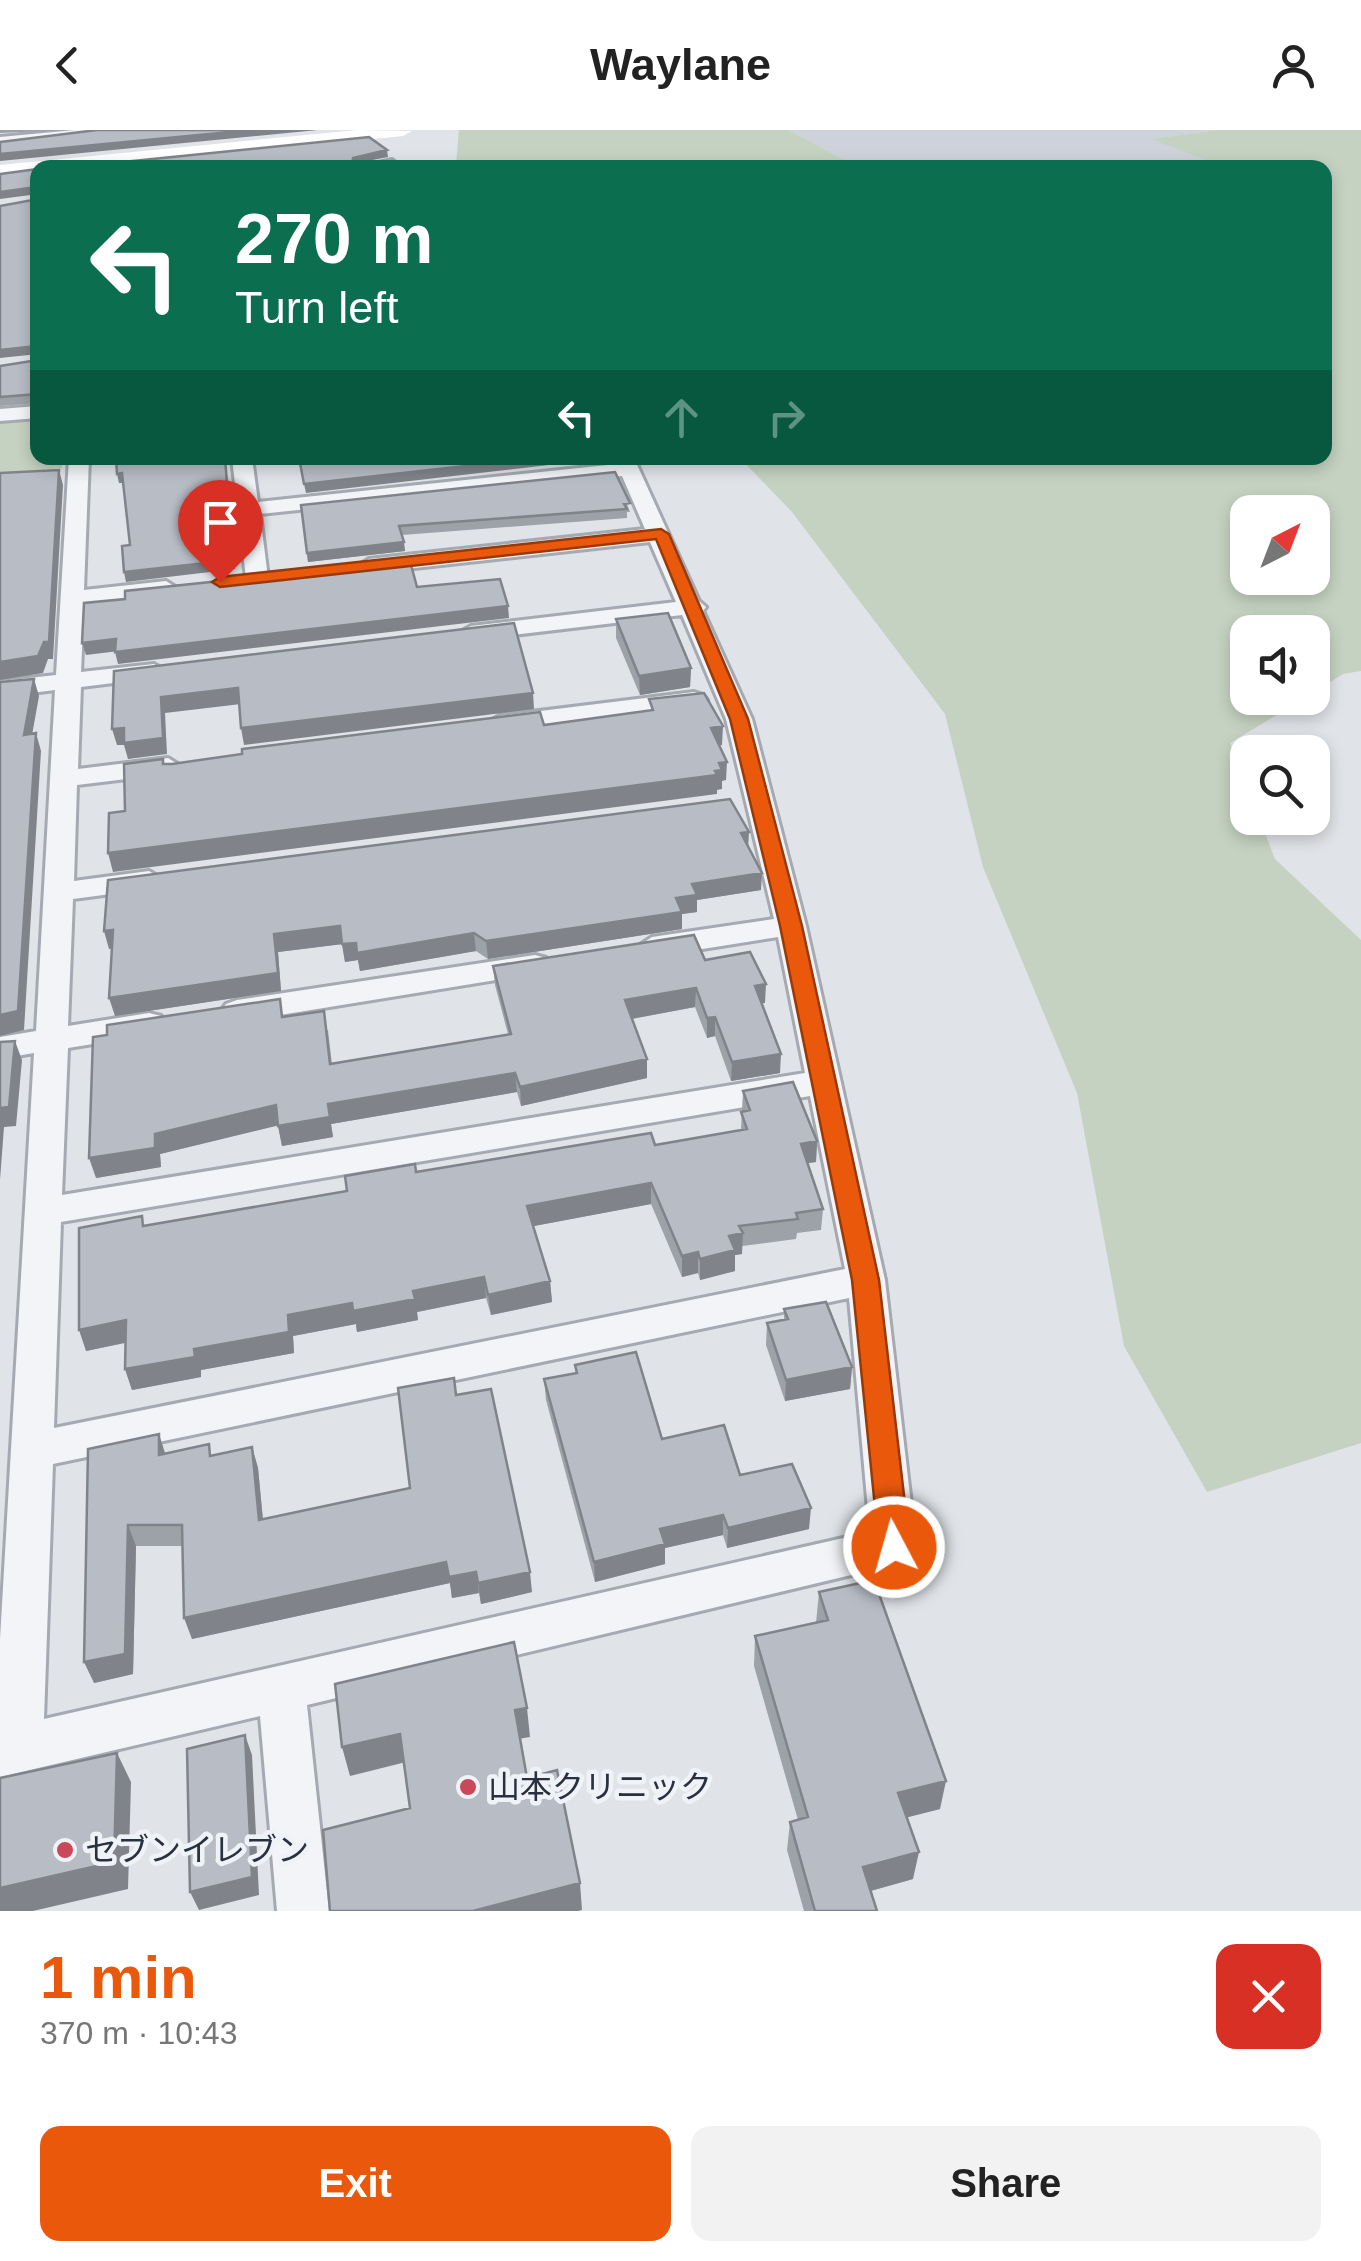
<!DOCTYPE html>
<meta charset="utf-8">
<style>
:root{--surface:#fff;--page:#f2f2f2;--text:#222;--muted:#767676;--accent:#ea580c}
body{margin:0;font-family:Helvetica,"Noto Sans JP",sans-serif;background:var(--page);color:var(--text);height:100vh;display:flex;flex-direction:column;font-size:38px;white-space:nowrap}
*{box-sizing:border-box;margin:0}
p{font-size:32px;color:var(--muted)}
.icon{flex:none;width:55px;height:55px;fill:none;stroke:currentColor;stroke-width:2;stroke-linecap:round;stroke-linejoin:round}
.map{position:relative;height:1781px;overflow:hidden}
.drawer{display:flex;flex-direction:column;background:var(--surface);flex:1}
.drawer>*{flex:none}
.hud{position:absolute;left:30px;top:30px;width:1302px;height:305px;border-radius:20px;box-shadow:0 5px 15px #0003;background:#0b6e4f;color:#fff;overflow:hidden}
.needle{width:65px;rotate:42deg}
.buttons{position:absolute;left:1230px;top:365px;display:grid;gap:20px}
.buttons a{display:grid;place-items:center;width:100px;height:100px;border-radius:20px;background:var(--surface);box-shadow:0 5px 15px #0003;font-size:50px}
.pin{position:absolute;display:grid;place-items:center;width:85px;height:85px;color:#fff;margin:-102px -42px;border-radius:50% 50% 50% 0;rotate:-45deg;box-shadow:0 0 10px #0007}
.pin .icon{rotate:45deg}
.me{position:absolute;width:110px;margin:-55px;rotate:354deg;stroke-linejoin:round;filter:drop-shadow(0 0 8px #0008)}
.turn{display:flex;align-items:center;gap:35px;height:210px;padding:0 40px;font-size:45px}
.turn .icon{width:130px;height:130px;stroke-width:2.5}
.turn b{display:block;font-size:70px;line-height:85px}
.lanes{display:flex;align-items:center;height:95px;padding:0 40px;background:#0003;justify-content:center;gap:50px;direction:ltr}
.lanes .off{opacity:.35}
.round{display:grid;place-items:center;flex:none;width:105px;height:105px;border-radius:20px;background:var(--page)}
.overview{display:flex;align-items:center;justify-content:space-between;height:170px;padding:0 40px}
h1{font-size:60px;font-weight:800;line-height:75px;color:var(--accent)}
.primary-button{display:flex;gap:20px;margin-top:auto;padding:20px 40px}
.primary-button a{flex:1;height:115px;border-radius:20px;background:var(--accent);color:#fff;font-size:40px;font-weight:800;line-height:115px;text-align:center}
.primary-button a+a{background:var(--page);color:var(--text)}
header{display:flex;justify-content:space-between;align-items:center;height:130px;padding:0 40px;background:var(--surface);font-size:45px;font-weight:800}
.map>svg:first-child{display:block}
</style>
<header><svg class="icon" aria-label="back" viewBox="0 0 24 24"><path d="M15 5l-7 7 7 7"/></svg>Waylane<svg class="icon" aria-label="person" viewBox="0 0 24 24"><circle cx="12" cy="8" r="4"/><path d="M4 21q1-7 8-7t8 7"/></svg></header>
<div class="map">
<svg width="1361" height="1781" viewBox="0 0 1361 1781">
<rect width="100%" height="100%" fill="#e0e3e8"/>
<path fill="#ced2da" d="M789,0h428l-63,9 68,28h-365z"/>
<path fill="#c5d2c1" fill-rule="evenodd" d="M459,0h330l68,37h-397l-4,-3z
M1217,0h144v541l-18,3 -30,19 -1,-61h-64v66h57l-75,45 17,46 1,29h11l16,41 86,81v503l-154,49 -83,-146 -47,-253 -94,-226 -38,-153 -153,-202 -52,-54h585v-290l-103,-1 -70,-28zM1312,382v66h-64v-66z
M37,288l1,40h25l-1,10 -62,6v-53z"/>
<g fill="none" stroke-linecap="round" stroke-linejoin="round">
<defs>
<path id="street" d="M75,0h46l-121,15v-8z
M392,30l10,8h-47z
M38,276v12l-38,3v-12z
M69,328h20l-5,132 82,-9 11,7 -11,7 -82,9 -3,68 73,-8 12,7 -12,7 -73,9 -3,82 90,-11 13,8 -13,8 -91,11 -3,96 75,-10 15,9 -15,9 -76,10 -5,127 81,-13 12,3 4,8 -4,8 -12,3 -81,13 -6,147 743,-122 -27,-136 -126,20 -15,-10 15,-10 122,-18 -48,-200 -44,-104 -211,25 -12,-7 12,-7 205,-24 -26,-60 -281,31 -11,-7 11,-7 276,-30 -23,-53 -362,38 8,64 -11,7 -11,-7 -14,-120h20l6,44 359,-38 -3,-6h20l65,143 7,6 -3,4 49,108 54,207 79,354 31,267 -6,14 -603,144 22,206h-52l-17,-195 -260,61v-138l34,-586 -34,6v-22l36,-6 19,-341 -55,7v-16l56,-6zM810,966l35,173 -791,159 7,-206zM849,1168l21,234 -826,187 9,-255z
M694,562l9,3 4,5 -4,5 -204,27 -13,-8 13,-8z
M535,825l11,3 5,7 -5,7 -309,50 -11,-4 -5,-7 5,-7 11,-4z"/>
</defs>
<use href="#street" stroke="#a5aab2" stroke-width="6"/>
<use href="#street" fill="#f2f4f7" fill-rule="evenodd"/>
<path fill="#fff" fill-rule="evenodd" d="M357,0l55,1 -9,5 -309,32h-56v5l-38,4v-12z"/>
</g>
<path fill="#9da2a9" d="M0,0h67l-67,3z
M38,230v43l-38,3v-40z
M615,342l15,40h-3v6l-225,17 3,16 -97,11 -7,-57z
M616,489l75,49 -1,19 -50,8 -24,-57z
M748,717l13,43 -64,10v12l-15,2v15l-194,30 -12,-8 -116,20 -2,-11 -13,2 -3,-18 -64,8 3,39 -166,25 -3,-67h-3z
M705,830l60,43h-3l18,70 -49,8 -16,-45 -8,2 -12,-31 -63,12 15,59 -126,28 -4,-14 -186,32 2,13 -51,9 -4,-21 -118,29 1,13 -65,11 188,-161 44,13 4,34 176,-30 -13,-49 -2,-19z
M743,961l74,50 -1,21 -8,1 15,46 -2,21 -24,3 -1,6 -54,7v8l-7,1v16l-35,9 -2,-7 -16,4 -31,-73 -118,22 17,55 2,21 -61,13 -5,-17 -69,14 1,8 -61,12 -1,-8 -63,12 1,17 -93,17v7l-69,13 -7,-21v-26l-39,8 59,-125 202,-35 69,-19 239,-27 86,-15z
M784,1179l68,58 -2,22 -65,12 -19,-56 1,-22 17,-3z
M575,1235l87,74 78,36 69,54 -82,19 -4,-13 -58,13v16l-70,18 -49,-182 -2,-21 32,-6z
M456,1265l76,197 -51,12 -2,-11 -27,5 -2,-15 -258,56 -9,-93h-47l-3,128 -39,9 -6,-234 125,6 39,-8 6,21 5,52 147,-32z
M819,1462l121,217 -33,8 6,62 -42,12 6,20h-73l-17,-61 3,-28 8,-2 -44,-154 1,-30 61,-13z"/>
<path fill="#80848a" d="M251,0h67l-318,31v-7z
M387,20l1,7 -36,7 1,-6z
M36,57l2,7 -38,5v-7z
M36,216l2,8 -38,4v-8z
M225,328l10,111 -109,13 -2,-10z
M536,328h73l-303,35 -2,-9z
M59,340l4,15 -10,174h-5l-5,14 -43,7v-18z
M122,343l2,10h-5l-2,-9z
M404,412l1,9 -97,11 -1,-9z
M508,476l1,12 -391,46 -3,-12z
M116,509l3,12 -33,4 -4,-12z
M691,538l-1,19 -50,8 -1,-19z
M34,549l5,17 -10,56 -5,-17z
M238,558l3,16 -76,9 2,41 -39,5 -4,-14h-7l-5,-16 49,-32z
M533,563l1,16 -290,36 -3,-17z
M723,596l-1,19 -12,2 1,-19z
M36,603l5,18 -17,279 -24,6v-21z
M727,632l-1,18 -4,1v8l-5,1v4l-604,78 -5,-19z
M749,702l-1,17 -7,-16z
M762,743l-1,17 -64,10v12l-15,2v15l-194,30 -2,-18 190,-43 16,-14z
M340,796l3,18 -65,8 3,39 -166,25 -6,-18 165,-64z
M113,800l5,18 -9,1 -5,-18z
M474,803l2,18 -116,20 -2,-11 -13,2 -3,-18z
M766,854l-1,19 -11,2 1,-19z
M696,858l-1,19 -70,13v-20z
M715,887v19l-8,2v-20z
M15,911l7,19 -6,66 -12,1 -4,53v-72z
M781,924l-1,19 -49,8 1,-19z
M647,929v19l-126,28 -1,-19z
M515,943l2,19 -186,32 2,13 -51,9 -4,-20 50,-22z
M276,975l4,20 -120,29 1,13 -65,11 -7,-20 66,-24z
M817,1011l-1,21 -16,2 1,-20z
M651,1053v21l-122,23 -2,-21z
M743,1103l-1,21 -7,1v16l-35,9v-21l29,-23z
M698,1122v21l-16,4v-21z
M484,1147l2,21 -69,14 1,8 -61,12 -1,-8 -63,12 1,17 -93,17v7l-69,13 -7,-21 69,-20 94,-34z
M550,1151l2,21 -61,13 -3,-20z
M126,1190l7,21 -47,10 -7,-21z
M852,1237l-2,22 -65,12 1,-21z
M159,1304l7,22 -7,-1z
M252,1317l6,21 7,74 -6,-22z
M811,1378l-2,21 -82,19 1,-20z
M723,1385v20l-58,13v16l-70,18 -1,-20 66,-33z
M128,1395l8,21 -3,128 -39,9 -10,-21z
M446,1432l30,10 3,21 -27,5 -2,-15 -258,56 -8,-21z
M530,1442l2,20 -51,12 -3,-21z
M527,1578l3,29 -12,2 -3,-29z
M400,1604l6,28 -56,14 -8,-29z
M245,1605l7,20 7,140 -60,15 -9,-18z
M117,1623l14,29 -3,107 -95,22h-33v-23z
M946,1651l-6,28 -47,12 5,-28z
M919,1722l-6,27 -54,15 4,-27z
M580,1753l2,27 -4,1h-105z"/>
<path fill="#b7bcc5" stroke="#80848a" stroke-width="2.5" d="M97,0h154l-251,24v-12z
M369,7l18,13 -34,8 -1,6 56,2 -12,2h-358l2,-3h53z
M38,39v23l-2,-5 -36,5v-18z
M38,69v153l-2,-6 -36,4v-144z
M38,230v34l-38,3v-31z
M116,328h109l8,102 -109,12 -2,-26 8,-1 -8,-72 -5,1z
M299,328h237l-232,26z
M59,340l-10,172h-5l-6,14 -38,6v-189z
M615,342l15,31 -6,1 3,5 -228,17 5,16 -97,11 -6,-48z
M410,431l7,26 83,-8 8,27 -393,46 1,-13 -34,4 2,-40 41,-4v-8z
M668,483l23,55 -52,8 -23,-57z
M514,493l19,70 -292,35 -3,-40 -77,9 2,41 -39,5v-15l-12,1 2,-58z
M34,549l-10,56 12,-2 -18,278 -18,4v-333z
M704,563l19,33 -12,2 16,34 -8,1 3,7 -7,1 2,4 -609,78 1,-40 16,-2 -1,-47 39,-5v5h9l70,-10v-5l298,-37 4,13 109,-15 -4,-11z
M730,669l19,33 -8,1 21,40 -70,11 5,11 -21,3 6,14 -196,29 -12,-8 -117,20 -1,-10 -14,1 -2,-18 -66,8 4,39 -169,25 4,-68 -9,1 4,-51z
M694,805l11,25 45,-8 16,32 -11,2 26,68 -49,8 -17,-45 -8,1 -11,-30 -71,12 22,59 -127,28 -5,-14 -187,31 2,13 -52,9 -2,-21 -121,29v14l-66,10 4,-121 14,-2v-10l173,-26 2,18 42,-6 6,53 181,-30 -18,-68z
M15,911l-6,66 -9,1v-66z
M793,952l24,59 -16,3 22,65 -27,4 2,6 -59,7 4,7 -14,3 6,14 -35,9 -2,-7 -16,4 -31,-73 -124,23 23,75 -62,14 -4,-18 -71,14 2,8 -62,12 -1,-8 -64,12 1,17 -95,17 1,8 -70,12 1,-49 -47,10v-102l63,-12 1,10 204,-35 -2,-15 70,-12 1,8 235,-39 4,12 92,-16 -6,-17 9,-2 -7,-19z
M826,1172l26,65 -66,13 -19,-57 21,-4 -4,-10z
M636,1222l26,87 62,-14 16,50 52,-11 19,44 -83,20 -5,-13 -63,14 5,15 -71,18 -50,-183 33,-6 -2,-8z
M454,1248l2,17 35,-6 39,183 -52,11 -2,-11 -27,5 -3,-15 -262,56 -2,-93h-54l-3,129 -41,8 4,-213 71,-15v21l50,-11 1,12 42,-9 7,73 151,-32 -12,-100z
M874,1450l72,201 -48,12 21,59 -56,15 14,44h-62l-25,-89 18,-5 -53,-181 73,-16 -9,-28z
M514,1512l13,66 -12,2 12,68 30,-8 23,113 -107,28h-143l-7,-81 87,-22 -10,-74 -58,13 -7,-63z
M245,1605l7,142 -62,15 -3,-143z
M117,1623l-3,109 -114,26v-110z"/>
<path fill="#ea580c" stroke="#983908" stroke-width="2.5" d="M661,399l8,5 79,185 54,207 77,354 31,267 -5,10 -11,4 -10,-4 -5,-10 -27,-267 -72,-354 -50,-207 -74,-180 -436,48 -8,-5 8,-5z"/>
<g fill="#c9495a" stroke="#eff2f6" stroke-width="4">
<circle cx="468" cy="1657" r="10"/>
<circle cx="65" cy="1720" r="10"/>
</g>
<g text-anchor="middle" stroke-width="9" stroke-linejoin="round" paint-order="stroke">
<g font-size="32" fill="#29313f" stroke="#eff2f6" text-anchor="start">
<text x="488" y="1668">山本クリニック</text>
<text x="85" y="1731">セブンイレブン</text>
</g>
</g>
</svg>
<div class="buttons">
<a><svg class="needle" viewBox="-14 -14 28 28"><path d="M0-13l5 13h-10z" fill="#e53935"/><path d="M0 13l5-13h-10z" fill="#767676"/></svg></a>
<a><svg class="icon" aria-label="sound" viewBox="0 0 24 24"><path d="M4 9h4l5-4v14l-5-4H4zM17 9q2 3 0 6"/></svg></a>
<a><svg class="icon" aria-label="search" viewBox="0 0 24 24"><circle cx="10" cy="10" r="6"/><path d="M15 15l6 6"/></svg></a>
</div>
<div class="pin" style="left:220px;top:452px;background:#d93025"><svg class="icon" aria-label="arrive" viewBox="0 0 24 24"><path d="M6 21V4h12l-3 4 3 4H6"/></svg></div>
<svg class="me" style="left:894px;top:1417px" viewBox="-20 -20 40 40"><circle r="17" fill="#ea580c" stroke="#fff" stroke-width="3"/><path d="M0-11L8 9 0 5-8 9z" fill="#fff"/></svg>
<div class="hud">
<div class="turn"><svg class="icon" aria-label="left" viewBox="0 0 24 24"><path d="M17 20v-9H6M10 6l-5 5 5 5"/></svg><div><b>270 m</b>Turn left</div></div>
<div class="lanes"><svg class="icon" aria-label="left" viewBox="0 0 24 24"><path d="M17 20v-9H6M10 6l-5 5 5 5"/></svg><svg class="icon off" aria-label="ahead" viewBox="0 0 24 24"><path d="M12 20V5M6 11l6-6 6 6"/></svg><svg class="icon off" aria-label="right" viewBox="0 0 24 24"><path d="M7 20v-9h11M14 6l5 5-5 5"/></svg></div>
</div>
</div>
<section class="drawer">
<div class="overview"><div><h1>1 min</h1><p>370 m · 10:43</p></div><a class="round" style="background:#d93025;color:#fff"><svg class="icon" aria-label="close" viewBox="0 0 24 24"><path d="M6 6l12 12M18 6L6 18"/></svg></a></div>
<div class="primary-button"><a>Exit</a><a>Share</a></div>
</section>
